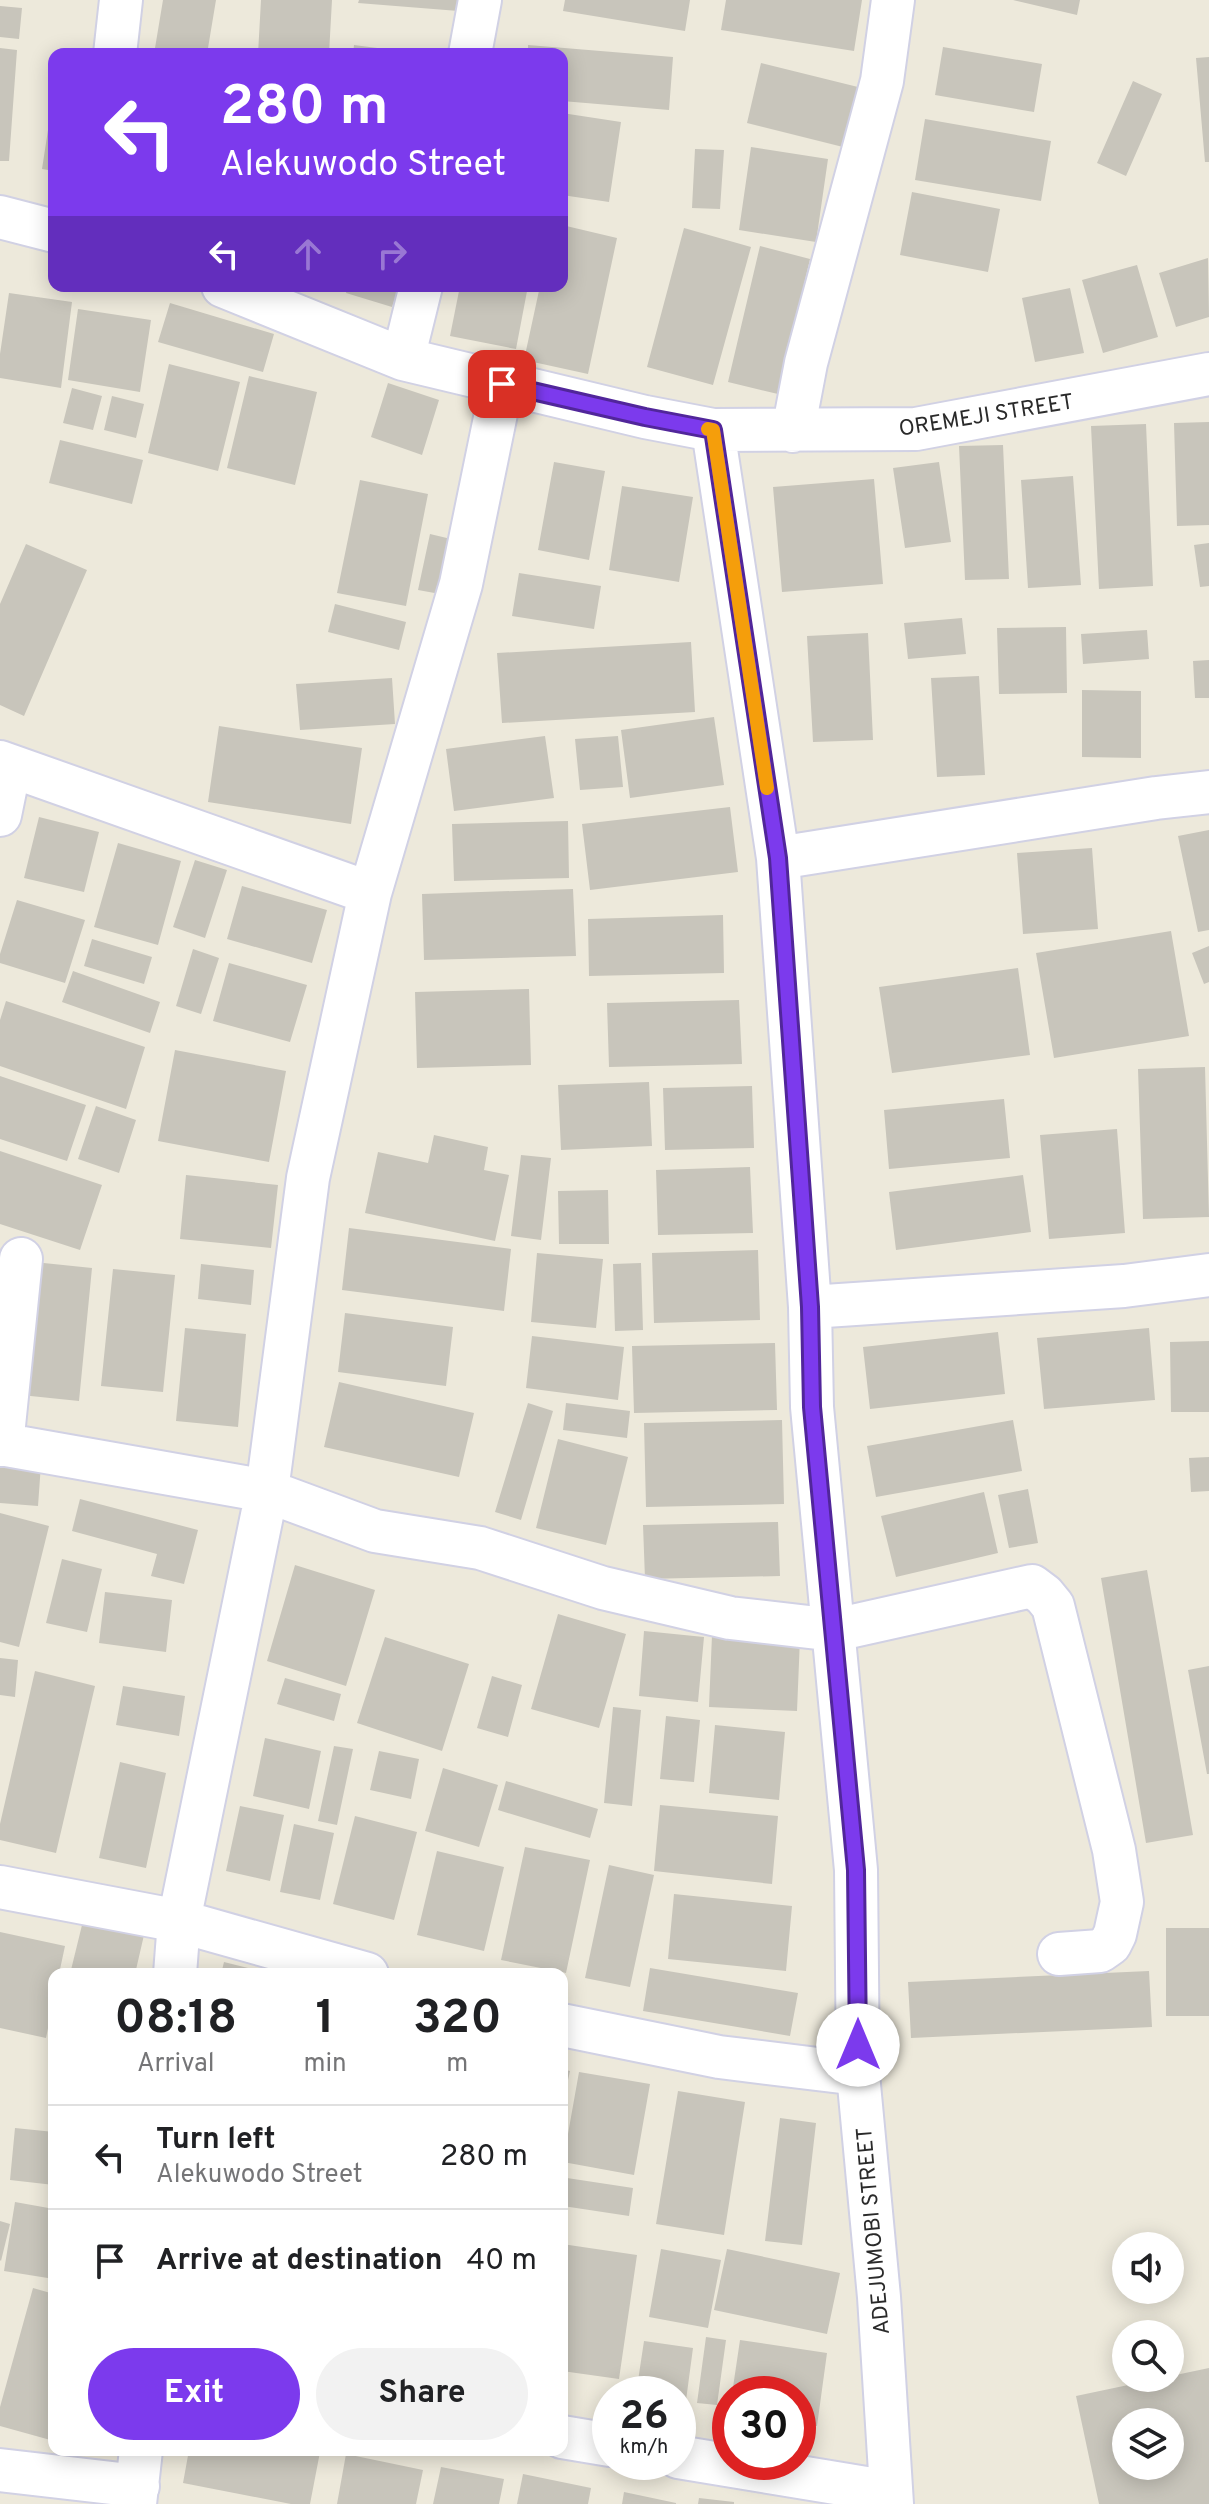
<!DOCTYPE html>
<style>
:root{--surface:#fff;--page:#f2f2f2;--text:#202124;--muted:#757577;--line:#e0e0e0;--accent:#7c3aed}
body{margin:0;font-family:Overpass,sans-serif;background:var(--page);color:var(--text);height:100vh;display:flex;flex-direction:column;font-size:30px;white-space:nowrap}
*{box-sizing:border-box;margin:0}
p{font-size:26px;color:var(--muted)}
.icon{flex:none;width:44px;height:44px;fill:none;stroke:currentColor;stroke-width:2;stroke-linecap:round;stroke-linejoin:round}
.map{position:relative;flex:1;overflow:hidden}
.drawer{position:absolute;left:48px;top:1968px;width:520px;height:488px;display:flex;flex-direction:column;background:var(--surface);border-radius:16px;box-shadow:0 4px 20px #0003}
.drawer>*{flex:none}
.hud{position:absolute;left:48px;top:48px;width:520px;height:244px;border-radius:16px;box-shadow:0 4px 20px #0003;background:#7c3aed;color:#fff;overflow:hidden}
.buttons{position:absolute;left:1112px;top:2232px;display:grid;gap:16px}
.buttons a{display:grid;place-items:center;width:72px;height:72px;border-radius:50%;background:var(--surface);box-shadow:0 4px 20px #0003;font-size:40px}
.speed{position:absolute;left:592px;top:2376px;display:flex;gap:16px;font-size:40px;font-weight:700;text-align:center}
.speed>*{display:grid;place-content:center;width:104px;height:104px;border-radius:50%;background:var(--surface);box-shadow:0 4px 20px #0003;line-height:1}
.speed small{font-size:20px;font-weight:400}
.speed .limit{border:12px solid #d22;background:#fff;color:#111}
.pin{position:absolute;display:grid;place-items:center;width:68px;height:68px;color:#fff;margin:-34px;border-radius:16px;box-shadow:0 4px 12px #0006}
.me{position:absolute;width:88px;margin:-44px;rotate:0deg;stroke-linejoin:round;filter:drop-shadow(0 0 6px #0008)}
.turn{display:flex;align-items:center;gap:28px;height:168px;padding:0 40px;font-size:36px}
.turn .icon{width:104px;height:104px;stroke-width:2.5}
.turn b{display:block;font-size:56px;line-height:68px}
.lanes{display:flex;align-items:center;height:76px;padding:0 40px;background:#0003;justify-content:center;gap:40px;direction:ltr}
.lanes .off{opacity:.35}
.eta{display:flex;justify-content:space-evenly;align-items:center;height:136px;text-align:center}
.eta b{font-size:48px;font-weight:700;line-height:56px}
.button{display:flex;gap:16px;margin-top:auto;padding:16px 40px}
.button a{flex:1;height:92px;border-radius:48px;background:var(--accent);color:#fff;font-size:32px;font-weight:700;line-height:92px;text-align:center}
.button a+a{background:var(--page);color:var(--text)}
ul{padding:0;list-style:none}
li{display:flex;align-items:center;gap:24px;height:104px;padding:0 40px;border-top:2px solid var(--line)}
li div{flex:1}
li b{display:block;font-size:30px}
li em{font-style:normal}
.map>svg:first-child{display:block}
</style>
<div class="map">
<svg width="1209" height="2504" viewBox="0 0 1209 2504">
<rect width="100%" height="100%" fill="#ede9db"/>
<path fill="#c8c5bb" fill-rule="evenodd" d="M163,0h53l-9,54h-53z
M261,0h71l-3,54h-71z
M359,0h113l-1,12 -113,-9z
M565,0h125l-5,31 -122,-20z
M726,0h136l-8,51 -133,-21z
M1013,0h67l-3,15z
M0,6l22,2 -3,31 -19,-2z
M354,45l54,7 -1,2h-54z
M528,45l145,12 -4,53 -107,-9v-47h-34z
M943,47l99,17 -8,48 -99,-17z
M0,48l17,2 -8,111h-9z
M1209,57v105h-4l-9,-104z
M761,63l101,25 -15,60 -100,-25z
M1133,81l29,13 -36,82 -29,-13z
M52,104h2v67l-12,-2z
M562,113l59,9 -12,80 -47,-7z
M925,119l126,22 -10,60 -126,-21z
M751,147l77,12 -12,83 -77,-12z
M695,149l29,1 -4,59 -28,-1z
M912,192l88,17 -12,63 -88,-17z
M562,225l55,13 -29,136 -64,-14 16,-74h22z
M684,228l67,19 -38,138 -66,-18z
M760,246l50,13 -32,135 -50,-12z
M1208,258l1,59 -33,10 -17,-54z
M1137,265l21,72 -55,16 -21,-73z
M348,286h51l-7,21 -46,-14z
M460,286h68l-12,63 -66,-13z
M1070,288l14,65 -49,9 -13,-64z
M9,293l63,9 -11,86 -61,-10v-24z
M170,303l104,31 -11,38 -105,-30z
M78,309l73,11 -11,72 -72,-12z
M169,364l71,18 -22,89 -70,-18z
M249,376l68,16 -22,93 -68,-17z
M388,383l51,17 -17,55 -51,-18z
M72,388l30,8 -9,34 -30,-7z
M112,396l32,8 -8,34 -32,-8z
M1209,422v103l-32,1 -3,-103z
M1146,424l7,162 -54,3 -8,-163z
M60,440l83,20 -11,44 -83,-21z
M1003,445l6,134 -44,1 -6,-134z
M554,462l51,9 -16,89 -51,-10z
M939,462l12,80 -46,6 -12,-80z
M1073,476l8,109 -53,3 -7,-108z
M874,479l9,105 -101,8 -9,-105z
M360,480l68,14 -22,112 -69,-13z
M622,486l71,11 -14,85 -70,-12z
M430,534l21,5 -11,55 -22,-4z
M1209,543v43l-9,1 -6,-42z
M26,544l61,26 -63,146 -24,-11v-101z
M519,573l82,13 -7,43 -82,-13z
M335,604l71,18 -7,28 -71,-18z
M962,618l4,36 -58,5 -4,-36z
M1066,627l1,66 -68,1 -2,-66z
M1147,630l2,29 -66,5 -2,-30z
M868,633l5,107 -60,2 -6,-106z
M691,642l4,70 -193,11 -5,-70z
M1209,660v38h-14l-2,-37z
M979,676l6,99 -48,2 -6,-99z
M392,678l3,46 -95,6 -4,-46z
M1082,690l59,1v67l-59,-1z
M714,717l10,68 -94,13 -9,-68z
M219,726l143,22 -11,76 -143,-22z
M545,736l9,62 -100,13 -8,-62z
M618,736l5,51 -43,3 -5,-51z
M730,807l8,65 -148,18 -8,-66z
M39,817l60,15 -15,60 -60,-14z
M568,821l1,57 -115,3 -2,-57z
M1209,830v100l-11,2 -20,-96z
M118,843l63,18 -23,84 -64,-18z
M1092,848l6,81 -75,5 -6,-81z
M195,860l32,10 -22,68 -32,-11z
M242,886l85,24 -15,53 -85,-24z
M573,889l3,67 -152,4 -2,-66z
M17,900l68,20 -20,63 -65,-20v-9z
M723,915l1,58 -135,3 -1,-57z
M1171,931l18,105 -135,22 -18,-105z
M92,939l60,18 -8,27 -60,-18z
M1209,946v36l-5,2 -12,-31z
M193,949l26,9 -18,56 -25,-8z
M229,963l78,22 -17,57 -77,-21z
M1018,968l12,87 -138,18 -13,-86z
M73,971l87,31 -10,31 -88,-31z
M529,989l2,76 -114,3 -2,-76z
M739,1000l3,64 -133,3 -2,-64z
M6,1001l139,46 -19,62 -126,-43v-46z
M175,1050l111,21 -17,91 -111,-21z
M1205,1067l4,150 -66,2 -5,-150z
M0,1076l86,29 -19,56 -67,-22z
M649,1082l3,64 -91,4 -3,-65z
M752,1086l2,62 -89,2 -2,-62z
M1004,1099l6,59 -121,11 -5,-59z
M96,1106l40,14 -17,53 -41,-14z
M1117,1129l8,104 -76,6 -9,-104z
M434,1135l54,12 -4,23 25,5 -14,66 -130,-28 13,-61 50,11z
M0,1151l102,34 -22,65 -80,-26z
M521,1155l30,3 -10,82 -30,-4z
M750,1167l3,66 -95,2 -2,-65z
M186,1175l92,10 -7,63 -91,-9z
M1023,1175l8,57 -135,18 -7,-58z
M608,1190l1,54h-50l-1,-53z
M349,1228l162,21 -7,62 -162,-21z
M758,1250l2,70 -106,3 -2,-70z
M537,1253l66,6 -7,69 -65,-6z
M34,1262l58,6 -13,133 -58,-6z
M641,1263l2,67 -28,1 -2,-67z
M201,1264l53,6 -3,35 -53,-6z
M113,1269l62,6 -12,117 -62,-6z
M345,1313l108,14 -7,59 -108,-14z
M185,1328l61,6 -8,93 -62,-6z
M1149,1328l6,72 -111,9 -7,-71z
M998,1332l7,62 -135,15 -7,-62z
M532,1336l92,11 -6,53 -92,-12z
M1209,1341v71h-38l-1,-70z
M775,1343l2,67 -143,3 -2,-67z
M339,1382l135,31 -15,64 -135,-30z
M528,1403l25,8 -32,109 -26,-8z
M566,1403l64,8 -3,27 -64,-8z
M782,1420l2,84 -138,3 -2,-84z
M1013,1420l9,51 -146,26 -9,-51z
M558,1439l70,18 -22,88 -70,-17z
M1209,1457v34l-18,1 -2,-34z
M0,1461l41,3 -3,42 -38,-3z
M1028,1489l10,54 -29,5 -11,-53z
M984,1492l14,61 -102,24 -15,-61z
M80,1499l118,31 -14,54 -33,-8 6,-22 -85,-23z
M0,1513l49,13 -30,121 -19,-5z
M778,1522l2,54 -135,3 -2,-54z
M62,1559l40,10 -15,63 -41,-9z
M295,1565l80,25 -29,96 -79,-25z
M1147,1570l46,265 -47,8 -45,-265z
M105,1592l67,8 -6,52 -67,-9z
M558,1614l68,20 -27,94 -68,-19z
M644,1631l60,6 -6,65 -59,-6z
M712,1635l88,3 -3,73 -88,-4z
M385,1637l84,27 -27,87 -85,-28z
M0,1658l18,2 -3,37 -15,-2z
M1209,1666v108h-2l-19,-104z
M35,1671l60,15 -39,167 -56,-13v-16z
M492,1676l30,9 -14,52 -31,-9z
M285,1678l56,16 -7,27 -57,-17z
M123,1686l62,10 -6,40 -63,-11z
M613,1707l28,3 -9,96 -28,-3z
M666,1716l34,4 -6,62 -34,-3z
M715,1725l70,7 -6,68 -70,-7z
M265,1738l56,13 -12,58 -56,-13z
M334,1746l19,3 -16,76 -19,-4z
M379,1751l40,8 -8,40 -41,-9z
M120,1762l46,11 -20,95 -47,-10z
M443,1768l55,17 -19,62 -54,-16z
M506,1781l92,28 -8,29 -92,-28z
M660,1805l118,11 -6,68 -118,-13z
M240,1806l44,9 -14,66 -44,-10z
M355,1816l62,16 -23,88 -61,-16z
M294,1824l40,9 -14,67 -40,-8z
M525,1847l65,13 -24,113 -65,-13z
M437,1851l67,16 -20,84 -67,-16z
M609,1865l45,10 -24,112 -45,-9z
M674,1894l118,12 -6,65 -118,-12z
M83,1921l61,14 -9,39h-65z
M1166,1928h43v88h-43z
M0,1932l65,14 -6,28h-5v25l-8,39 -46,-10z
M224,1962l44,11v1h-47z
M650,1968l148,25 -8,43 -147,-25z
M1149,1971l3,56 -241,11 -3,-56z
M562,2069l8,2 -7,32h-1z
M579,2072l71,12 -16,91 -71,-13z
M678,2091l67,11 -21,133 -68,-11z
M780,2118l36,5 -14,122 -37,-4z
M15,2128l39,4v53l-44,-5z
M567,2178l66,10 -4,28 -66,-10z
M15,2202l39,7v70l-50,-8z
M0,2221l10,3 -9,37 -1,-1z
M562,2244l75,11 -18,124 -57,-8z
M661,2249l60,11 -13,68 -59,-11z
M727,2249l113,24 -13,61 -113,-24z
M33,2288l21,6v147l-54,-15v-19z
M706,2337l20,3 -9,65 -20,-2z
M740,2340l87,13 -10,73 -19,-2v-30h-66z
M644,2341l49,7 -8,60 -7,-1v-13h-42z
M1209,2368v136h-110l-23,-108zM1126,2422h44v44h-44z
M189,2450h119l12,2 -10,52h-19l-108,-21z
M346,2454l77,16 -7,34h-79z
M441,2467l63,12 -5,25h-66z
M523,2474l68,14 -3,16h-71z
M624,2492l52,11v1h-54z
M699,2498l35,4v2h-36z"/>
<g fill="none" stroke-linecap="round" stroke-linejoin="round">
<defs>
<path id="street" d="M115,54l6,-54
M470,54l10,-54
M0,217l54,14
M223,286l180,73 242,58 68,13 203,-1 293,-55
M403,359l18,-73
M713,430l65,428 32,449 2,100 44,463 2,204 21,223 13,207
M793,431l13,-68 76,-282 11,-81
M0,762l370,131
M0,815l10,-49
M778,858l378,-60 53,-6
M810,1307l314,-21 85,-11
M0,1444l267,47 108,40 105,17 123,40 127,30 105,12 197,-44 12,9 9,11 61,244 8,52 -7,32 -5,10 -10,7 -41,3
M2,1445l19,-186
M0,1887l179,34 188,53
M175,1974l4,-53 88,-430 41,-313 62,-285 91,-309 41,-200
M562,2025l157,32 139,17
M562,2437l48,8
M678,2457l212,35
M0,2470l138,16
M135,2504l6,-54"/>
</defs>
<use href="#street" stroke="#d1d1e4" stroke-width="46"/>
<use href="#street" stroke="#fff" stroke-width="42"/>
</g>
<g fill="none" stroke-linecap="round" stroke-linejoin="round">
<defs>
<path id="route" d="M502,384l143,33 68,13 65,428 32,449 2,100 44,463 2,175"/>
</defs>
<use href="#route" stroke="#51269a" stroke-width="20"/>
<use href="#route" stroke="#7c3aed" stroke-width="14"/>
<path stroke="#f59e0b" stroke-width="14" d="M708,429l5,1 54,358"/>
</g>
<g text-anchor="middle" stroke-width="8" stroke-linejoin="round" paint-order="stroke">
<g font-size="22" fill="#2a2a2a" stroke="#fff">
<text transform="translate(986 414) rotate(-9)" y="8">OREMEJI STREET</text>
<text transform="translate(872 2231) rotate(-95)" y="8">ADEJUMOBI STREET</text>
</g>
</g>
</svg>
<div class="buttons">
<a><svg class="icon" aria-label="sound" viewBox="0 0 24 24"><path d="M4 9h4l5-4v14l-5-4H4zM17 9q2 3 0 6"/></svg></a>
<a><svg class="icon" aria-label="search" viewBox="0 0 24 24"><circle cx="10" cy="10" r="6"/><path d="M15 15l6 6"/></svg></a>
<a><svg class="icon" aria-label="layers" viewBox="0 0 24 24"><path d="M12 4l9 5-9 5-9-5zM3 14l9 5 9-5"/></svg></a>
</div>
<div class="speed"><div>26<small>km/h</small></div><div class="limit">30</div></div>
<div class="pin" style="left:502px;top:384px;background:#d93025"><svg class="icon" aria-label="arrive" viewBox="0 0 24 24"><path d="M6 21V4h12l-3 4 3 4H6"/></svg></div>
<svg class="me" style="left:858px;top:2045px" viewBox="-20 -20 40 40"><circle r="19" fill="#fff"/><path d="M0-13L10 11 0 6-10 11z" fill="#7c3aed"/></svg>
<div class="hud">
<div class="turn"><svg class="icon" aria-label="left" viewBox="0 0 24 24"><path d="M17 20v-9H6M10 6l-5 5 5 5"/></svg><div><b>280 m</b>Alekuwodo Street</div></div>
<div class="lanes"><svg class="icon" aria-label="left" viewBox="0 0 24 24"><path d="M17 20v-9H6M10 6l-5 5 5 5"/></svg><svg class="icon off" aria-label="ahead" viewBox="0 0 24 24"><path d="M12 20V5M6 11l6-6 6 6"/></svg><svg class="icon off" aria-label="right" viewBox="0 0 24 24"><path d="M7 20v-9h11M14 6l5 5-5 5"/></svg></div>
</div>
<section class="drawer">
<div class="eta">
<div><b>08:18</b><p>Arrival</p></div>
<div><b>1</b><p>min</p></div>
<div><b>320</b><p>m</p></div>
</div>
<ul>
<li><svg class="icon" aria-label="left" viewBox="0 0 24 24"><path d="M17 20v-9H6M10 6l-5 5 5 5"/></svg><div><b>Turn left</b><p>Alekuwodo Street</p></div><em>280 m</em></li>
<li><svg class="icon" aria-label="arrive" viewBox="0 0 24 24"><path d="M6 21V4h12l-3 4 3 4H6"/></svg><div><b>Arrive at destination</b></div><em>40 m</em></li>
</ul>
<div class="button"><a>Exit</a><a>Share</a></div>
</section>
</div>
